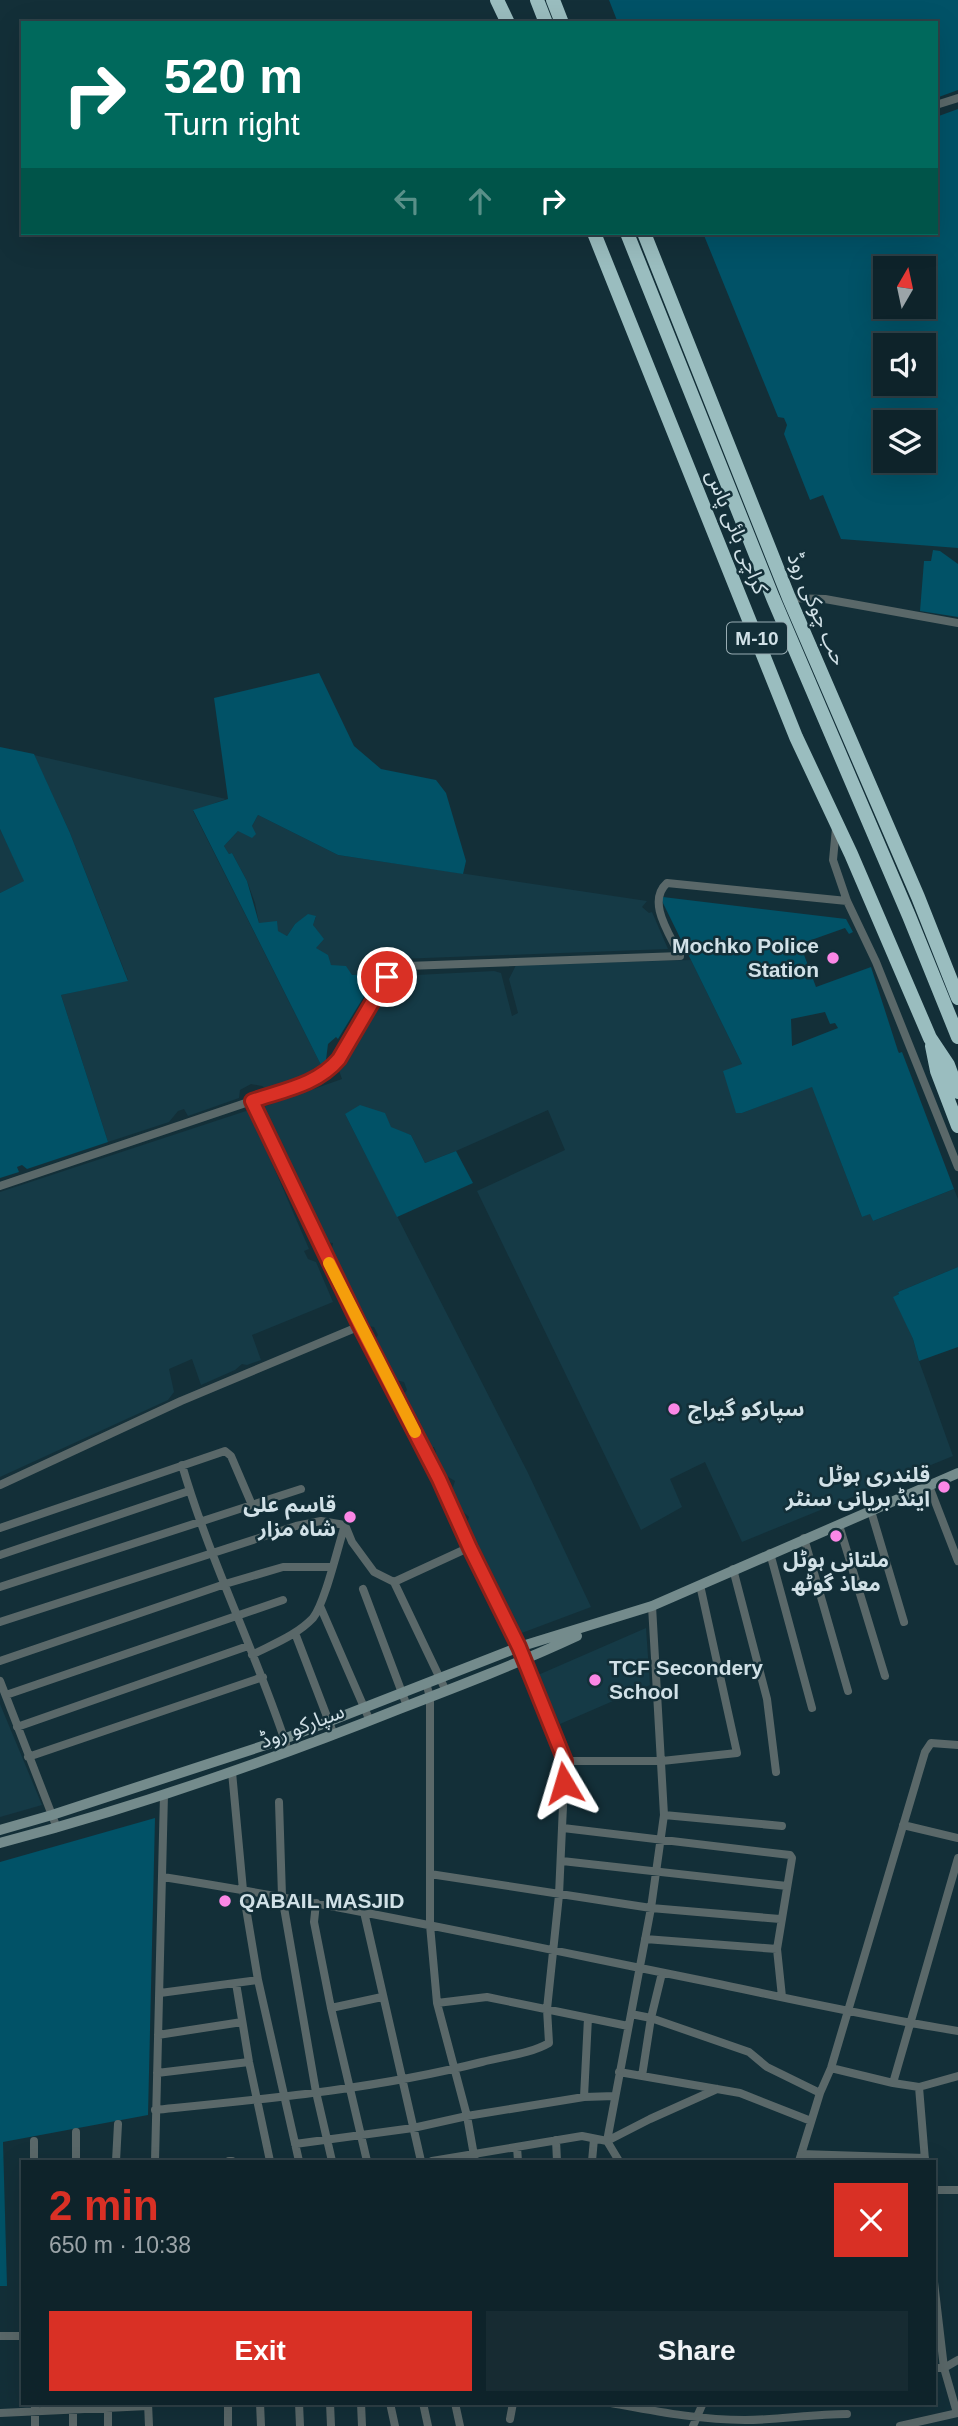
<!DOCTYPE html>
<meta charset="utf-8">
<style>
:root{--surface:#0e232a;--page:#172b32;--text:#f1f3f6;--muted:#9ba4a8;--line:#2e4047;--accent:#d93025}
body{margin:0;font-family:Helvetica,"Noto Sans Arabic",sans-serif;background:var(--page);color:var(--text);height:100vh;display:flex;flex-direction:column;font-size:26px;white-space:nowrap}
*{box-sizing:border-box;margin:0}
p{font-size:23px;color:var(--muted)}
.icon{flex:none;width:38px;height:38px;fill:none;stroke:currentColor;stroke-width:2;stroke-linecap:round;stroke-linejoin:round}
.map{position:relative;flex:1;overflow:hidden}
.sheet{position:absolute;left:21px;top:2160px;width:915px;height:245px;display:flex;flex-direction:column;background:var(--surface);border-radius:0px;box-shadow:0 7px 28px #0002,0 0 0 2px var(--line)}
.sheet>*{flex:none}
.hud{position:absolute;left:21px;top:21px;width:917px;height:214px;border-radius:0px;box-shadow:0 7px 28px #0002,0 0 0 2px var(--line);background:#00695c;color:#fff;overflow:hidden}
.needle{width:46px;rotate:9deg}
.fabs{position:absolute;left:873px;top:256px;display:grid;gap:14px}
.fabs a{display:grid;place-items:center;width:63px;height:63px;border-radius:0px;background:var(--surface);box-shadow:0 7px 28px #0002,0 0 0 2px var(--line);font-size:35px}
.pin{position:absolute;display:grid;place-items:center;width:60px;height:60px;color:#fff;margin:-30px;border:4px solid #fff;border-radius:50%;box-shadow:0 2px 7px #0007}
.me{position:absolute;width:77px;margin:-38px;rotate:353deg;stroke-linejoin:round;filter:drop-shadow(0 0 5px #0008)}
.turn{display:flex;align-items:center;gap:24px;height:147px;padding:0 28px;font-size:32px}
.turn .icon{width:91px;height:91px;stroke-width:2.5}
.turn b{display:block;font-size:49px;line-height:60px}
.lanes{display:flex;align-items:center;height:66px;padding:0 28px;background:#0003;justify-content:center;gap:35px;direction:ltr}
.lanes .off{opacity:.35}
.round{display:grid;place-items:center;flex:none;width:74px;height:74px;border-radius:0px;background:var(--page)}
.head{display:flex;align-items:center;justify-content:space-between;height:119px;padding:0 28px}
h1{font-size:42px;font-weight:700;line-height:52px;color:var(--accent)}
.cta{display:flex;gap:14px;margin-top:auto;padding:14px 28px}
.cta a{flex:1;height:80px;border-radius:0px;background:var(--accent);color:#fff;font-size:28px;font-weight:700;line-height:80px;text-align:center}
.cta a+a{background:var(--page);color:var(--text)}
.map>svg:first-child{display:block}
</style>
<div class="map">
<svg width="958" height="2426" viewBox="0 0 958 2426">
<rect width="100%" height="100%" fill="#132f38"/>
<path fill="#153a46" d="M34,755l192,44 -33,12 129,256 -5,5 -51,17 -4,-3 -11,-2 -11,6 -1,8 -51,18 -4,-7 -6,2 -9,11 -61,20 -47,-147 67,-15 -58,-147z
M258,815l80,40 309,46 -5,6 7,6 3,-1 16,37 -269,10 -3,-5 -9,1 -2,7 -7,-2 -11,14 -16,1 -20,-10 -16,-17 -2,-24 3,-7 -21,7 -8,12 -28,-13 -4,-20 -8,-22 -15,-28 -3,1 -5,-8 14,-15 14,-5z
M0,829l25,52 -25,12z
M691,960l51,104v49l70,-27 50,131 8,-4 3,8 81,-32 4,10v68l-60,25 1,2 -5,3 19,42 6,22 34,95 -211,86 -37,-80 -35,17 12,28 -41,23 -164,-339 88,-41 -17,-40 -92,41 -31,12 -14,-28 -66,-21 183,359 63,134 -72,27 -40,-81 -12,-30 2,-6 -9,-8 -8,-19 3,-9 -10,-6 -10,-20 1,-3 -2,-5h-3l-28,-52 4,-5 -3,-8 -9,-2 -20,-41 3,-4 -4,-8 -6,-1 -37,-72 2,-11 -9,-1 -61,-135 79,-28 -4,-11 53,-90 6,-2 97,-5 7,2 11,43 6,-3 -9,-34 7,-14z
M249,1110l60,139 -5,2 4,8 8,3 17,40 -81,33 9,25 -14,5 -5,-1 -7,6 -34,15 -9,-26 -23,10 5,23 -6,8 -168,77v-285z
M646,1628l4,57 -90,39 -22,-49z
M0,1704l42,101 -42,12z"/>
<path fill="#015267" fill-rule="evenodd" d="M609,0h349v90l-22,8v-75h-318z
M958,109v439l-117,-9 -18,-44 -13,5 -26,-66 3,-9 -3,-7 -6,-1 -75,-184h233v-116zM886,268h38v38h-38zM886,345h38v38h-38zM886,422h38v38h-38z
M933,550l7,1 18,13v53l-38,-6 4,-50h7z
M319,673l35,73 27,23 55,11 10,13 20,68 -3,13 -125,-19 -80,-40 -6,11 4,8 -4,4 -14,-7 -14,15 5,8 3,-1 15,28 12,42 18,-2 1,10 9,5 8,-12 13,-10 8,2 -3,9 11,14 -8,9 12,7 3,10 15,1 6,9 14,-1 12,-14 7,2 -47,77 -2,-2 -8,7 -2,16 -4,7 -129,-257 35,-11 -14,-101z
M0,747l34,7 36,79 58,148 -67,14 47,147 -81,27 -5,-4 -5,2 2,5 -19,6v-285l24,-12 -24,-52z
M663,897l183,22 7,13 -4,2 -4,-6 -45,16 16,43 55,-20 27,84 1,2 3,-1 52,137 -81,32 -3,-7 -8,3 -50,-130 -70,26h-6l-13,-42 19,-7 -81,-165zM825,1012l5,12 5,-1 3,5 -46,18 -1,-27z
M360,1105l25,8 6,14 20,8 14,28 31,-12 17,32 -76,34 -52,-103z
M958,1267v80l-39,14 -6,-22 -20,-42 6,-3 -1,-2z
M155,1818l-7,297 -145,27 4,144h-7v-424z"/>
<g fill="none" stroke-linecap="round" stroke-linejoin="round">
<path stroke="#5a6869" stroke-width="8" d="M936,105l22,-7
M789,598l36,1 133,24
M836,828l-3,32 14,41 29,61 82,205
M0,1186l317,-107 22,-20 48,-82 9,-8 11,-3 273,-10c-10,-22 -34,-54 -13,-73l180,18
M182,1465c28,96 73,185 104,279
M0,1485l181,-84 179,-75
M929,1486l29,75
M871,1511l33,111
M345,1525l7,17 22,30 20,10 52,109
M839,1525l46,151
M0,1528l225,-77 6,5 21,49
M804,1538l44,153
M770,1553l42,155
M0,1555l189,-64
M733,1569l34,130 9,73
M394,1582l76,-35
M0,1587l301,-98
M363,1589l44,117
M320,1606l50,115
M652,1606l12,209 -13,93 -44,233 43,-22 67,-30
M0,1622l296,-96 25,-5 24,4
M295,1633l39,102
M252,1655c21,-11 45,-20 61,-37 12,-15 25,-72 32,-93
M0,1661l225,-77 58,-17h48
M0,1681l57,147
M426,1683l4,14v228l7,78 30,113 8,45
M6,1695l277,-95
M17,1727l231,-81
M28,1757l235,-80
M565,1761h97l75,-8 -37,-168
M232,1772l11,118 15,90 41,181
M279,1802l3,94 34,196 16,69
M664,1815l118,11
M903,1825l55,13
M563,1828l227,27 2,3 -15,91 5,48
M562,1861l225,25
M430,1874l221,34 129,11
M163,1877c184,29 367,69 551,106 81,17 162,35 244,48
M316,1903l-2,19 17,86
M364,1912l57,249
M645,1939l132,10
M236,1983l13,79 21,99
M160,1993l98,-13
M437,2003l50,-6 141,29
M631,2014l20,4 98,34 18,15 53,26
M158,2035l84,-13
M831,2068l62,15 26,4 39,-11
M619,2072l121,21 71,28
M157,2073l92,-11
M642,2076l9,-58 11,-45
M893,2083l65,-225
M919,2087l6,73
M584,2097l4,-79
M155,2110c110,-11 221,-21 327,-48 22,-6 48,-8 67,-19l-2,-34 12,-114 6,-134 -46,-114 -49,-100 -31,-68 -79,-153 -108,-225
M556,2140l1,21
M295,2144l118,-16 54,-12 117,-19 31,-1
M517,2147l1,14
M801,2154l124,4
M34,2161v-20
M76,2161v-29
M116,2161l2,-37
M155,2161l9,-367
M229,2161h3
M367,2161l-36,-153 51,-11
M432,2161l150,-25 25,5 12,20
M592,2161l2,-22
M799,2161l21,-68 11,-25 94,-316 6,-9 27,2
M934,2190h24
M934,2282l10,86 13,45
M0,2336h23
M934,2368h10l14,-8
M148,2403l1,23
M260,2403l1,23
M299,2403l1,23
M330,2403l1,23
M361,2403l1,23
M390,2403l5,23
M423,2403l5,23
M455,2403l5,23
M611,2403c44,8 88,17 134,17 34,0 67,-6 102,-6
M73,2404v22
M108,2404v22
M0,2413l148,-7
M510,2419l3,-16
M35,2426v-23
M228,2426v-23
M693,2426l10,-23
M900,2426l58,-13"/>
<path stroke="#748b8c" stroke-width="10" d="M0,1830l52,-15 232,-76 235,-92 133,-41 306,-133
M0,1843c136,-36 269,-82 399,-134 60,-23 120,-46 178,-73"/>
<path stroke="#9abdbf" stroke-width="14" d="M497,0l11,23
M537,0l9,23
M553,0l9,23
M594,233l202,504 55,117 79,184 18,27 10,27
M627,233l146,365 136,318 49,121
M644,233l145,365 129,299 40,101
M932,1046l5,25 21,55"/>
</g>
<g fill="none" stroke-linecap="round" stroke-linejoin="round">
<defs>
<path id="route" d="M387,977l-48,82c-22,26 -55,31 -87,42l108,225 79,153 31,69 49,99 46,114 -1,22"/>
</defs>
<use href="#route" stroke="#8d1f18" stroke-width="18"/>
<use href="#route" stroke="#d93025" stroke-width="12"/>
<path stroke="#f59e0b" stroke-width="12" d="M329,1263l86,169"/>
</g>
<g fill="#fb87e6" stroke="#132f38" stroke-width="2.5">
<circle cx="833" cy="958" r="7"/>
<circle cx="674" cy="1409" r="7"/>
<circle cx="944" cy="1487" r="7"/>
<circle cx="350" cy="1517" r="7"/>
<circle cx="836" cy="1536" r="7"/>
<circle cx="595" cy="1680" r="7"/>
<circle cx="225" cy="1901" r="7"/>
</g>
<g text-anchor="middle" stroke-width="5" stroke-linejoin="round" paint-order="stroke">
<rect fill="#132f38" stroke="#98acb2" stroke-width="2" x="727" y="622.5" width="60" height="31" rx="5"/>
<g font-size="19" font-weight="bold" fill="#d1e1e7">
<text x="757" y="645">M-10</text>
</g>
<g font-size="21" fill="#d1e1e7" stroke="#132f38">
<text transform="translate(737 532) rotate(68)" y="7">کراچی بائی پاس</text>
<text transform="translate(817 609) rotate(67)" y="7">حب چوکی روڈ</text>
<text transform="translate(302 1726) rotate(-21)" y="7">سپارکو روڈ</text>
</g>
<g font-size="21" font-weight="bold" fill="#d1e1e7" stroke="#132f38" text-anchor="end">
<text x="819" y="953">Mochko Police<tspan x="819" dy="24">Station</tspan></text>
<text x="688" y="1416" text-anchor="start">سپارکو گیراج</text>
<text x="930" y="1482">قلندری ہوٹل<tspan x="930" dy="24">اینڈ بریانی سنٹر</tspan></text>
<text x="336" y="1512">قاسم علی<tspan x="336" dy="24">شاہ مزار</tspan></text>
<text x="836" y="1567" text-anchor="middle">ملتانی ہوٹل<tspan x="836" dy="24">معاذ گوٹھ</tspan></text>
<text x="609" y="1675" text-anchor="start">TCF Secondery<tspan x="609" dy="24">School</tspan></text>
<text x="239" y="1908" text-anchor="start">QABAIL MASJID</text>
</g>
</g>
</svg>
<div class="fabs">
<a><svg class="needle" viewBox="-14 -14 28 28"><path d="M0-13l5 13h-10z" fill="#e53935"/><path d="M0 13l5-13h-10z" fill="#9ba4a8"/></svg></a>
<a><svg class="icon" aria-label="sound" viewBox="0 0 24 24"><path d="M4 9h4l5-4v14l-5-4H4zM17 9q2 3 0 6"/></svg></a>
<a><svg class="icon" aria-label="layers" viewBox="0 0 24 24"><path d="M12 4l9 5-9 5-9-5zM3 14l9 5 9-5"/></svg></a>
</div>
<div class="pin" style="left:387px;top:977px;background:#d93025"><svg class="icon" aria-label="arrive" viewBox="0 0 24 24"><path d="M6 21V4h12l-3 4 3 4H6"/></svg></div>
<svg class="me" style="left:564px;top:1783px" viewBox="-20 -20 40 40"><path d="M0-17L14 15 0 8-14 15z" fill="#d93025" stroke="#fff" stroke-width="4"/></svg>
<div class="hud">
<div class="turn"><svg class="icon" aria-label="right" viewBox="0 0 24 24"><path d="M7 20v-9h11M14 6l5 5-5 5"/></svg><div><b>520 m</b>Turn right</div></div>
<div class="lanes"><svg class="icon off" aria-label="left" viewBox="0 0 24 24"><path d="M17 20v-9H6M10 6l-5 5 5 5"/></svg><svg class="icon off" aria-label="ahead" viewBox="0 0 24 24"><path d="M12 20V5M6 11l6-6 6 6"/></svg><svg class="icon" aria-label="right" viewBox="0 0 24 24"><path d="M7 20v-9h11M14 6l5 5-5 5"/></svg></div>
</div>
<section class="sheet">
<div class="head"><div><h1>2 min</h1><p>650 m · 10:38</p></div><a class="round" style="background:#d93025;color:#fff"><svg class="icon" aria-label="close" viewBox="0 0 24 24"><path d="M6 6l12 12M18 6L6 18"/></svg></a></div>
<div class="cta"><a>Exit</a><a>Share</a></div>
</section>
</div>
